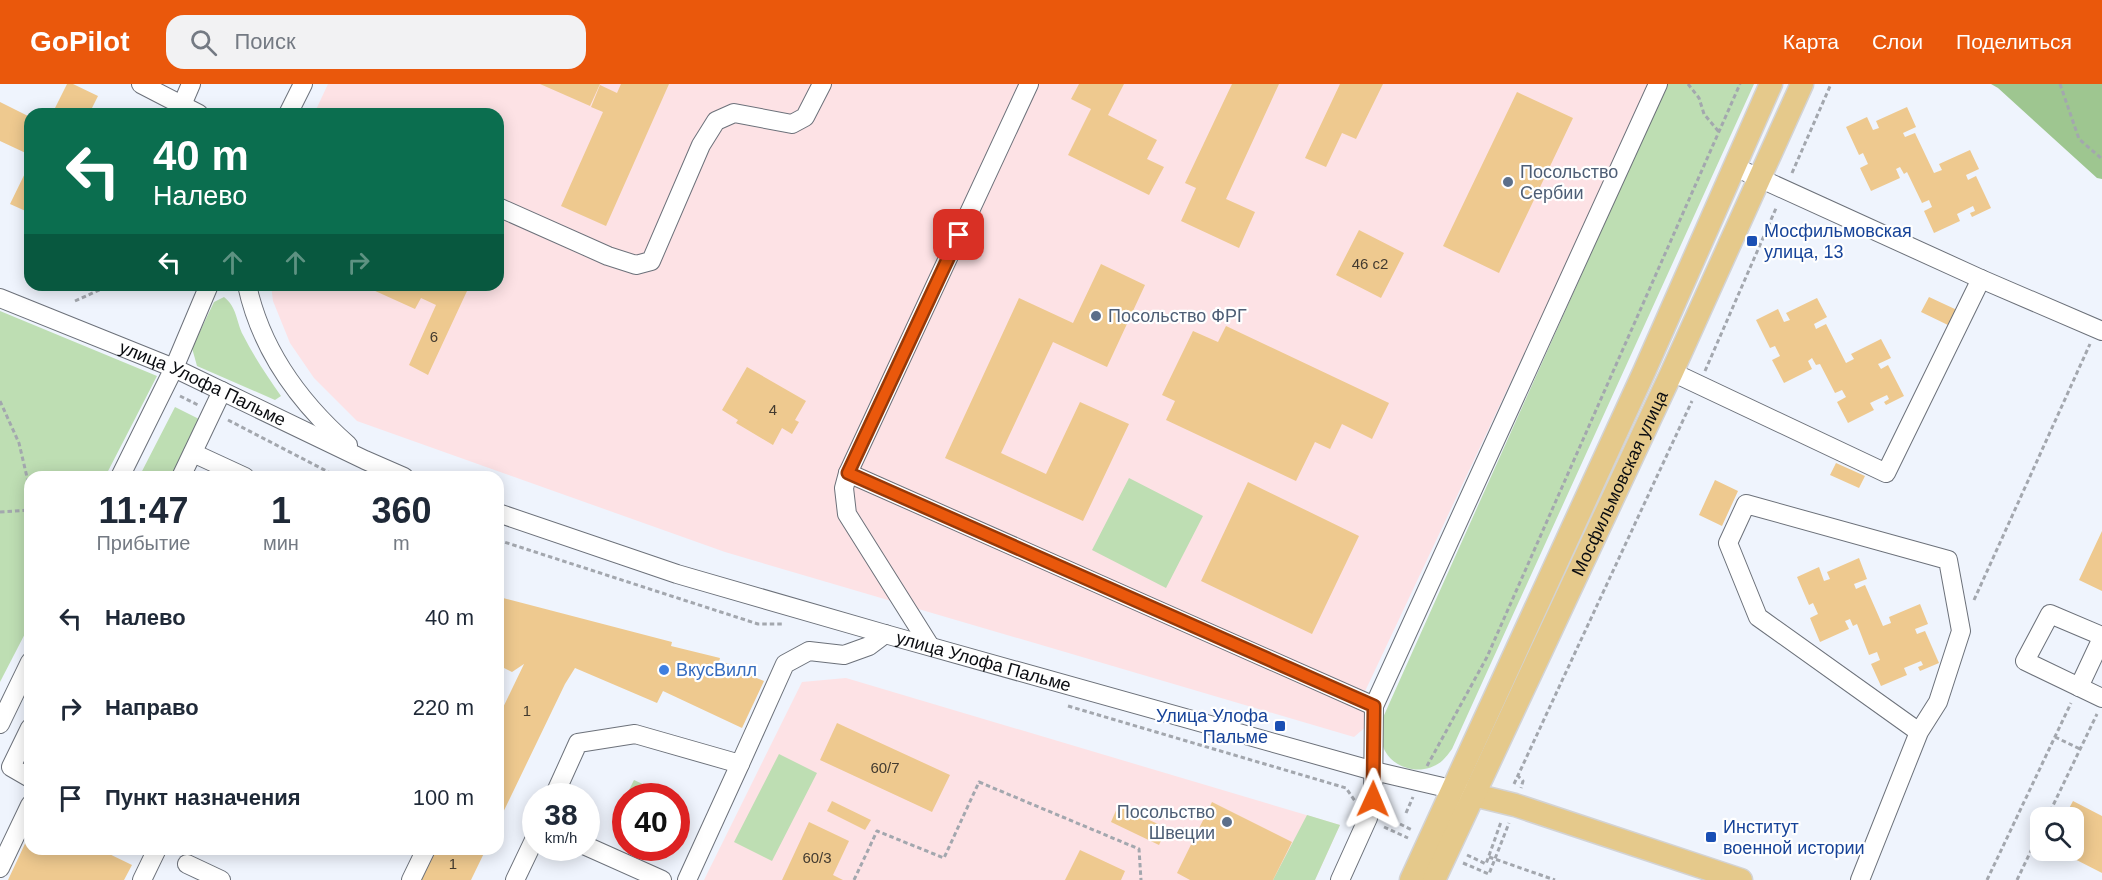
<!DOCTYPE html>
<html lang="ru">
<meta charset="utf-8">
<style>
:root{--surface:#fff;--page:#f2f2f3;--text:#1f2937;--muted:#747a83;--accent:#ea580c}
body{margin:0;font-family:Helvetica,sans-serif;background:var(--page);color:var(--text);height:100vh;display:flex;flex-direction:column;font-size:22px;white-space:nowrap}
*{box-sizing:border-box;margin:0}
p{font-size:20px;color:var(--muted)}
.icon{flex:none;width:33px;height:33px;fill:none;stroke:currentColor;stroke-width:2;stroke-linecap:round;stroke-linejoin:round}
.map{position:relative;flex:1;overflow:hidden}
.side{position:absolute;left:24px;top:387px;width:480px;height:384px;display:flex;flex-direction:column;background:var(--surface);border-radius:18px;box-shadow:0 3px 15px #0003}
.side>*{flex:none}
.banner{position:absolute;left:24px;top:24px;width:480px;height:183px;border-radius:18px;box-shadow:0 3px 15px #0003;background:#0b6e4f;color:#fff;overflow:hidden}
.controls{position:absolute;left:2030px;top:723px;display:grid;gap:12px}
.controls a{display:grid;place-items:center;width:54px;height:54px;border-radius:12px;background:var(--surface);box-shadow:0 3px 15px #0003;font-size:30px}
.speed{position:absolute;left:522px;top:699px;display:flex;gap:12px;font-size:30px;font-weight:700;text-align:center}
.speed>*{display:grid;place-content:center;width:78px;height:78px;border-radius:50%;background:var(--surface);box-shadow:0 3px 15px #0003;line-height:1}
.speed small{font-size:15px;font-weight:400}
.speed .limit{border:9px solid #d22;background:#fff;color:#111}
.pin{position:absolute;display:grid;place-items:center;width:51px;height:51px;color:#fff;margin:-26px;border-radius:12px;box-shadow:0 3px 9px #0006}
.me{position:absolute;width:66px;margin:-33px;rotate:1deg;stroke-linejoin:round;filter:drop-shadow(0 0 4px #0008)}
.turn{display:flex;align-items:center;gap:21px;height:126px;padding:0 30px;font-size:27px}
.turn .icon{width:78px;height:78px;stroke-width:2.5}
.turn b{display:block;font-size:42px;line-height:51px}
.lanes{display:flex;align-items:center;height:57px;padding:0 30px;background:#0003;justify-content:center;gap:30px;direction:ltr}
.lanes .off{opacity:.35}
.eta{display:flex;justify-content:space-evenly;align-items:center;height:102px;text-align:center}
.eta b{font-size:36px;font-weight:700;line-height:42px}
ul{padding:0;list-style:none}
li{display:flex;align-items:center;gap:18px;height:90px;padding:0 30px}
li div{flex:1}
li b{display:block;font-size:22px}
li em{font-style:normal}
header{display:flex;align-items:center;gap:36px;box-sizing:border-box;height:84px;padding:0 30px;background:var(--accent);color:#fff}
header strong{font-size:28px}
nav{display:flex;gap:33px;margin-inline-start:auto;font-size:21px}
.search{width:420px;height:54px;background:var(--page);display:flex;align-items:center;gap:15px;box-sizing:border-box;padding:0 21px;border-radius:18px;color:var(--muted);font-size:22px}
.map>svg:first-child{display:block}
</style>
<header>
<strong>GoPilot</strong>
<div class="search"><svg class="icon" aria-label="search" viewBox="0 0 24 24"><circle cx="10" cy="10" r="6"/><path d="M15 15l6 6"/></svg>Поиск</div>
<nav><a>Карта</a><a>Слои</a><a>Поделиться</a></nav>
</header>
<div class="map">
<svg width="2102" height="796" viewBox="0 0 2102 796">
<rect width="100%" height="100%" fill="#eff4fd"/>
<path fill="#fde2e5" d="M328,0h1323l-291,618 7,10 1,13 -14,12 -629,-185 -368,-131 -43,-43 -24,-35 -17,-42 -2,-16h227v-171h-184z
M846,594l494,147 -25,55h-611l98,-198z"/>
<path fill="#bedeb3" d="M1667,0h87l-302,665c-3,4 -6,8 -9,11 -17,16 -47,11 -58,-9 -5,-9 -4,-19 -4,-29z
M224,213c13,10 12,24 19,38 11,22 25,42 38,61l-6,4 -78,-34 -5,-18 22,-46z
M0,227l157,65 -52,101h-75v147l-30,58z
M175,323l30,15 -28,55h-38z
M1129,394l74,38 -37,72 -74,-38z
M779,670l38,19 -45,88 -38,-19z
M634,696l35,16h-43z
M1307,731l33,10 -25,55h-42z"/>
<path fill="#9ec690" d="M1991,0h111v95l-5,-1 -99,-90z"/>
<path fill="#eec98f" d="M67,0h6l25,12 -9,18h-37z
M540,0h60l-10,22z
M621,0h48l-63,142 -45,-20 42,-94 -12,-5 9,-22 17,8z
M1079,0h45l-16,31 49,25 -10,19 17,8 -15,28 -81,-40 23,-46 -20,-10z
M1232,0h47l-53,115 29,13 -16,36 -58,-27 15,-33 -11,-5z
M1340,0h43l-27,55 -14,-6 -16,34 -21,-9z
M1517,8l56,26 -74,155 -56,-27z
M0,18l30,15v38l-30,-14z
M1907,23l9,20 -13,6 2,4 10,-4 19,40 8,-3 -3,-6 31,-14 9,19 -13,6 2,5 8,-4 15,32 -19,9 -2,-4 5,-2 -2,-5 -16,8 3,7 -26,12 -10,-22 8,-4 -3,-7 -7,3 -15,-31 -3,2 -4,-7 -4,2 4,9 -29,13 -11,-23 8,-4 -5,-11 -4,2 -13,-28 21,-10 6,13 6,-2 -3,-7z
M30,79v50l-20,-9z
M1359,146l45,23 -23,45 -45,-23z
M1101,180l44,21 -38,82 -54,-25 -52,111 45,21 34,-72 49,22 -46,97 -138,-63 74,-160 54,25z
M362,201h93l12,6 -39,84 -19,-10 27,-60 -15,-7 -6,11z
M1929,213l28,13 -7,16 -29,-14z
M1817,214l10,19 -13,7 2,5 10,-5 20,39 8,-4 -3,-5 30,-15 10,19 -13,6 3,5 7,-4 16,31 -18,9 -2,-3 5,-3 -2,-4 -17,8 4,7 -26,13 -11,-21 9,-5 -4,-7 -7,3 -15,-29 -4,1 -4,-7 -4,3 4,8 -28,14 -12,-23 8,-4 -5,-10 -5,2 -14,-28 22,-11 6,13 6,-2 -4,-7z
M1226,242l163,77 -17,36 -30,-15 -12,25 -15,-7 -19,39 -130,-61 9,-19 -13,-6 31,-64 25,11z
M747,283l59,34 -11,19 4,2 -7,12 -10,-6 -9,17 -37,-22 2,-3 -16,-10z
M1836,379l29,13 -6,12 -29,-13z
M1715,396l23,11 -16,35 -23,-11z
M1248,398l111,54 -47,98 -111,-53z
M2102,447v60l-23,-11z
M1859,474l8,21 -13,5 2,5 9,-4 18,41 8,-3 -2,-6 31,-13 8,20 -13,5 2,5 8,-3 14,32 -19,8 -2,-4 5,-2 -2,-4 -17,7 3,7 -26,11 -10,-22 9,-4 -3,-8 -8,3 -12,-31 -4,2 -3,-7 -5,2 4,8 -29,13 -10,-24 8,-4 -5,-11 -4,2 -12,-28 22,-10 5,14 6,-2 -3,-7z
M503,514l169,44 -1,4 49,12 -1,4 27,5 -2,6 20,8 -22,47 -79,-37 -6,12 -82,-35 -10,16 -67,139v-105l26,-54 -12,8 -14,-7v-56z
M837,639l113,52 -18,37 -112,-52z
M832,717l39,19 -6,10 -38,-19z
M2073,717l29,15v57l-45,-23h16v-32h-9z
M1212,718l80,40 -19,38h-83l-13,-7z
M1118,722l49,22 -8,17 -48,-23z
M809,738l40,19 -16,34 10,5h-61z
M30,749v16h69l33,16 -8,15h-116z
M435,765h51l-15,31h-51z
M1080,766l45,21 -4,9h-56z"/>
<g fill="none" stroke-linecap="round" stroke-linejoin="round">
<defs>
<g id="minor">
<path d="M141,0l58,30"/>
<path d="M182,21l9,-21"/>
<path d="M288,30l15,-30"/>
<path d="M1735,83l246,112 121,52"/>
<path d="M498,123l110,49 28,9 15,-4 50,-116 15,-24 18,-8 58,11 13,-7 17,-33"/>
<path d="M247,201c14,65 52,117 101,160"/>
<path id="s1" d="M0,214l174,70 191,92 39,17"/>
<path d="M1672,288l214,101 95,-194"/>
<path d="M193,369l52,24"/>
<path d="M848,389l526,233"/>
<path d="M120,393l54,-109 35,-83"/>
<path d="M181,393l41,-86"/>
<path id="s2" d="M498,429l179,61 208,60 489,137 90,21"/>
<path d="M2102,552l-52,-22 -25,47 77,37"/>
<path d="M930,562l-83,-132 -3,-26 4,-15 181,-389"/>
<path d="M2079,603l23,-49"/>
<path d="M0,640l30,-62"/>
<path d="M30,644l-19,39 19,11"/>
<path d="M554,712l24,-53 57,-9 105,30 45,-100 24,-13 35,4 25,-9 16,-12"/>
<path d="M586,762l76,34"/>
<path d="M187,780l34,16"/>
<path d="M0,784l30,-63"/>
<path d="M142,796l15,-31"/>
<path d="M411,796l15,-31"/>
<path d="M515,796l21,-44"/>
<path d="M687,796l53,-116"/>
<path d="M1340,796l28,-62 5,-19 1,-93 284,-622"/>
<path d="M1860,796l59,-148 19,-30 23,-71 -13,-71 -202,-56 -18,39 30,74 161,115"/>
</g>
<g id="major">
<path d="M1474,711l41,10 226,75"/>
<path d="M1411,796l233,-508 127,-288"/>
<path id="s3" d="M1434,796l238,-508 130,-288"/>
</g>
</defs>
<use href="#minor" stroke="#6c717a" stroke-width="20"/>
<use href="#major" stroke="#d3d3d4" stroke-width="25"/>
<path stroke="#a3a7ae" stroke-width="3" stroke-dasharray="4.5 3" stroke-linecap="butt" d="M1688,0l11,14 5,16 15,18
M2060,0l19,55 23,20
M1792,89l39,-89
M75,217l35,-16
M1705,287l72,-165
M180,312l18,9
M0,317l19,42 11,47
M228,336l110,57
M0,428l30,-2
M498,456l260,84h24
M1974,516l116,-256
M1068,622l278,82 9,13
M2055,653l25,12
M1427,682l60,-109 253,-573
M1517,691l6,6 -2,7
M1514,700l178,-383
M1406,729l7,-16
M2047,734l50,-104
M1400,740l12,6
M1384,743l24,11
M1467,771l19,9 15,-42
M1489,773l66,23
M1463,779l26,11 20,-51
M854,796l23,-49 67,27 35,-76 160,67 2,31
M1987,796l84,-177
M2017,796l23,-48"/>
<use href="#minor" stroke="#fff" stroke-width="18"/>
<use href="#major" stroke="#e5c98b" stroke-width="22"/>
</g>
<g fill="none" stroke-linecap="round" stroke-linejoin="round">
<defs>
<path id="route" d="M959,151l-111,238 526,233 -1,93"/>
</defs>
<use href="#route" stroke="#983908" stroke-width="15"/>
<use href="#route" stroke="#ea580c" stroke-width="10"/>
</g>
<g fill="#5c6f8a" stroke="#fff" stroke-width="2">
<circle cx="1508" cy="98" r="6"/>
<circle cx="1096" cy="232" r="6"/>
<circle cx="1227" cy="738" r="6"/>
</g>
<g fill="#1a4fb4" stroke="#fff" stroke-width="2">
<rect x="1746" y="151" width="12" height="12" rx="3"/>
<rect x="1274" y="636" width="12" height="12" rx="3"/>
<rect x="1705" y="747" width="12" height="12" rx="3"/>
</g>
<circle fill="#3f7fe0" stroke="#fff" stroke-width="2" cx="664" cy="586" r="6"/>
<g text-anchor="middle" stroke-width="4.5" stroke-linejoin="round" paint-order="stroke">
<g font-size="15" fill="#433b30">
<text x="1370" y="185">46 с2</text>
<text x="434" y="258">6</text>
<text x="773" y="331">4</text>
<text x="527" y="632">1</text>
<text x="885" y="689">60/7</text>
<text x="817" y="779">60/3</text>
<text x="453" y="785">1</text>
</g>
<g font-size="18" fill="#4e5e75" stroke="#fff" text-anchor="start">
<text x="1520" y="94">Посольство<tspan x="1520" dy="21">Сербии</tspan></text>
<text x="1108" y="238">Посольство ФРГ</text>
<text x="1215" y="734" text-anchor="end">Посольство<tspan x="1215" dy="21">Швеции</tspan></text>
</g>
<g font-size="18" fill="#164399" stroke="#fff" text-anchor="start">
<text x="1764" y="153">Мосфильмовская<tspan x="1764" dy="21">улица, 13</tspan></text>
<text x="1268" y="638" text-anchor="end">Улица Улофа<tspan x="1268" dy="21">Пальме</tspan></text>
<text x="1723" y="749">Институт<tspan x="1723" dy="21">военной истории</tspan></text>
</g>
<g font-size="18" fill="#0a0c10" stroke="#fff">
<text dy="6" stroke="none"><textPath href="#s1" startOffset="220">улица Улофа Пальме</textPath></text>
<text dy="6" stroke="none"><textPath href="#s3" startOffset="438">Мосфильмовская улица</textPath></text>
<text dy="6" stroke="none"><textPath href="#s2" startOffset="508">улица Улофа Пальме</textPath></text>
</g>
<g font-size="18" fill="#366cbe" stroke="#fff" text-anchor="start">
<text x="676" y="592">ВкусВилл</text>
</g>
</g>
</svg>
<div class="controls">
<a><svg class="icon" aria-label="search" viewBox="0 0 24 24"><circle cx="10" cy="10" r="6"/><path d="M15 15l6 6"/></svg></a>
</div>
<div class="speed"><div>38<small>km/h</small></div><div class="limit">40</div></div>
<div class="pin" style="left:959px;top:151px;background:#d93025"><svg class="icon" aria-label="arrive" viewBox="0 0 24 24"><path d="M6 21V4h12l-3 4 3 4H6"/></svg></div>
<svg class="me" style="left:1373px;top:715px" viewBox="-20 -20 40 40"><path d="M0-17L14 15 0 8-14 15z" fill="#ea580c" stroke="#fff" stroke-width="4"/></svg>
<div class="banner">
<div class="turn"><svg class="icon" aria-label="left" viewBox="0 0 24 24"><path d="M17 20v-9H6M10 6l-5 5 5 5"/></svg><div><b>40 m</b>Налево</div></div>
<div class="lanes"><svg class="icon" aria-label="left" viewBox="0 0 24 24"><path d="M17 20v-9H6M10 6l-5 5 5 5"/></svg><svg class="icon off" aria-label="ahead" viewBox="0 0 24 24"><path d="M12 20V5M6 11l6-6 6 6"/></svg><svg class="icon off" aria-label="ahead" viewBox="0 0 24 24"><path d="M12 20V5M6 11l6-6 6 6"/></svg><svg class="icon off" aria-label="right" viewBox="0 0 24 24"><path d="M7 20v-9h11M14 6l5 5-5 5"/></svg></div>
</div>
<section class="side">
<div class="eta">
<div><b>11:47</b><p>Прибытие</p></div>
<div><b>1</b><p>мин</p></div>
<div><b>360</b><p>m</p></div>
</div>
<ul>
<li><svg class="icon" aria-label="left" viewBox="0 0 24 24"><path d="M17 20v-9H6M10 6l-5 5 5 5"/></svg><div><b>Налево</b></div><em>40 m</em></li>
<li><svg class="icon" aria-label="right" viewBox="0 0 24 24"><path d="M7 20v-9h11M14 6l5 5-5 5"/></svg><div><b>Направо</b></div><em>220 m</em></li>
<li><svg class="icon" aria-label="arrive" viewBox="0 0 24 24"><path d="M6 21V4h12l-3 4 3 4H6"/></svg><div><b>Пункт назначения</b></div><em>100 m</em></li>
</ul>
</section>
</div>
